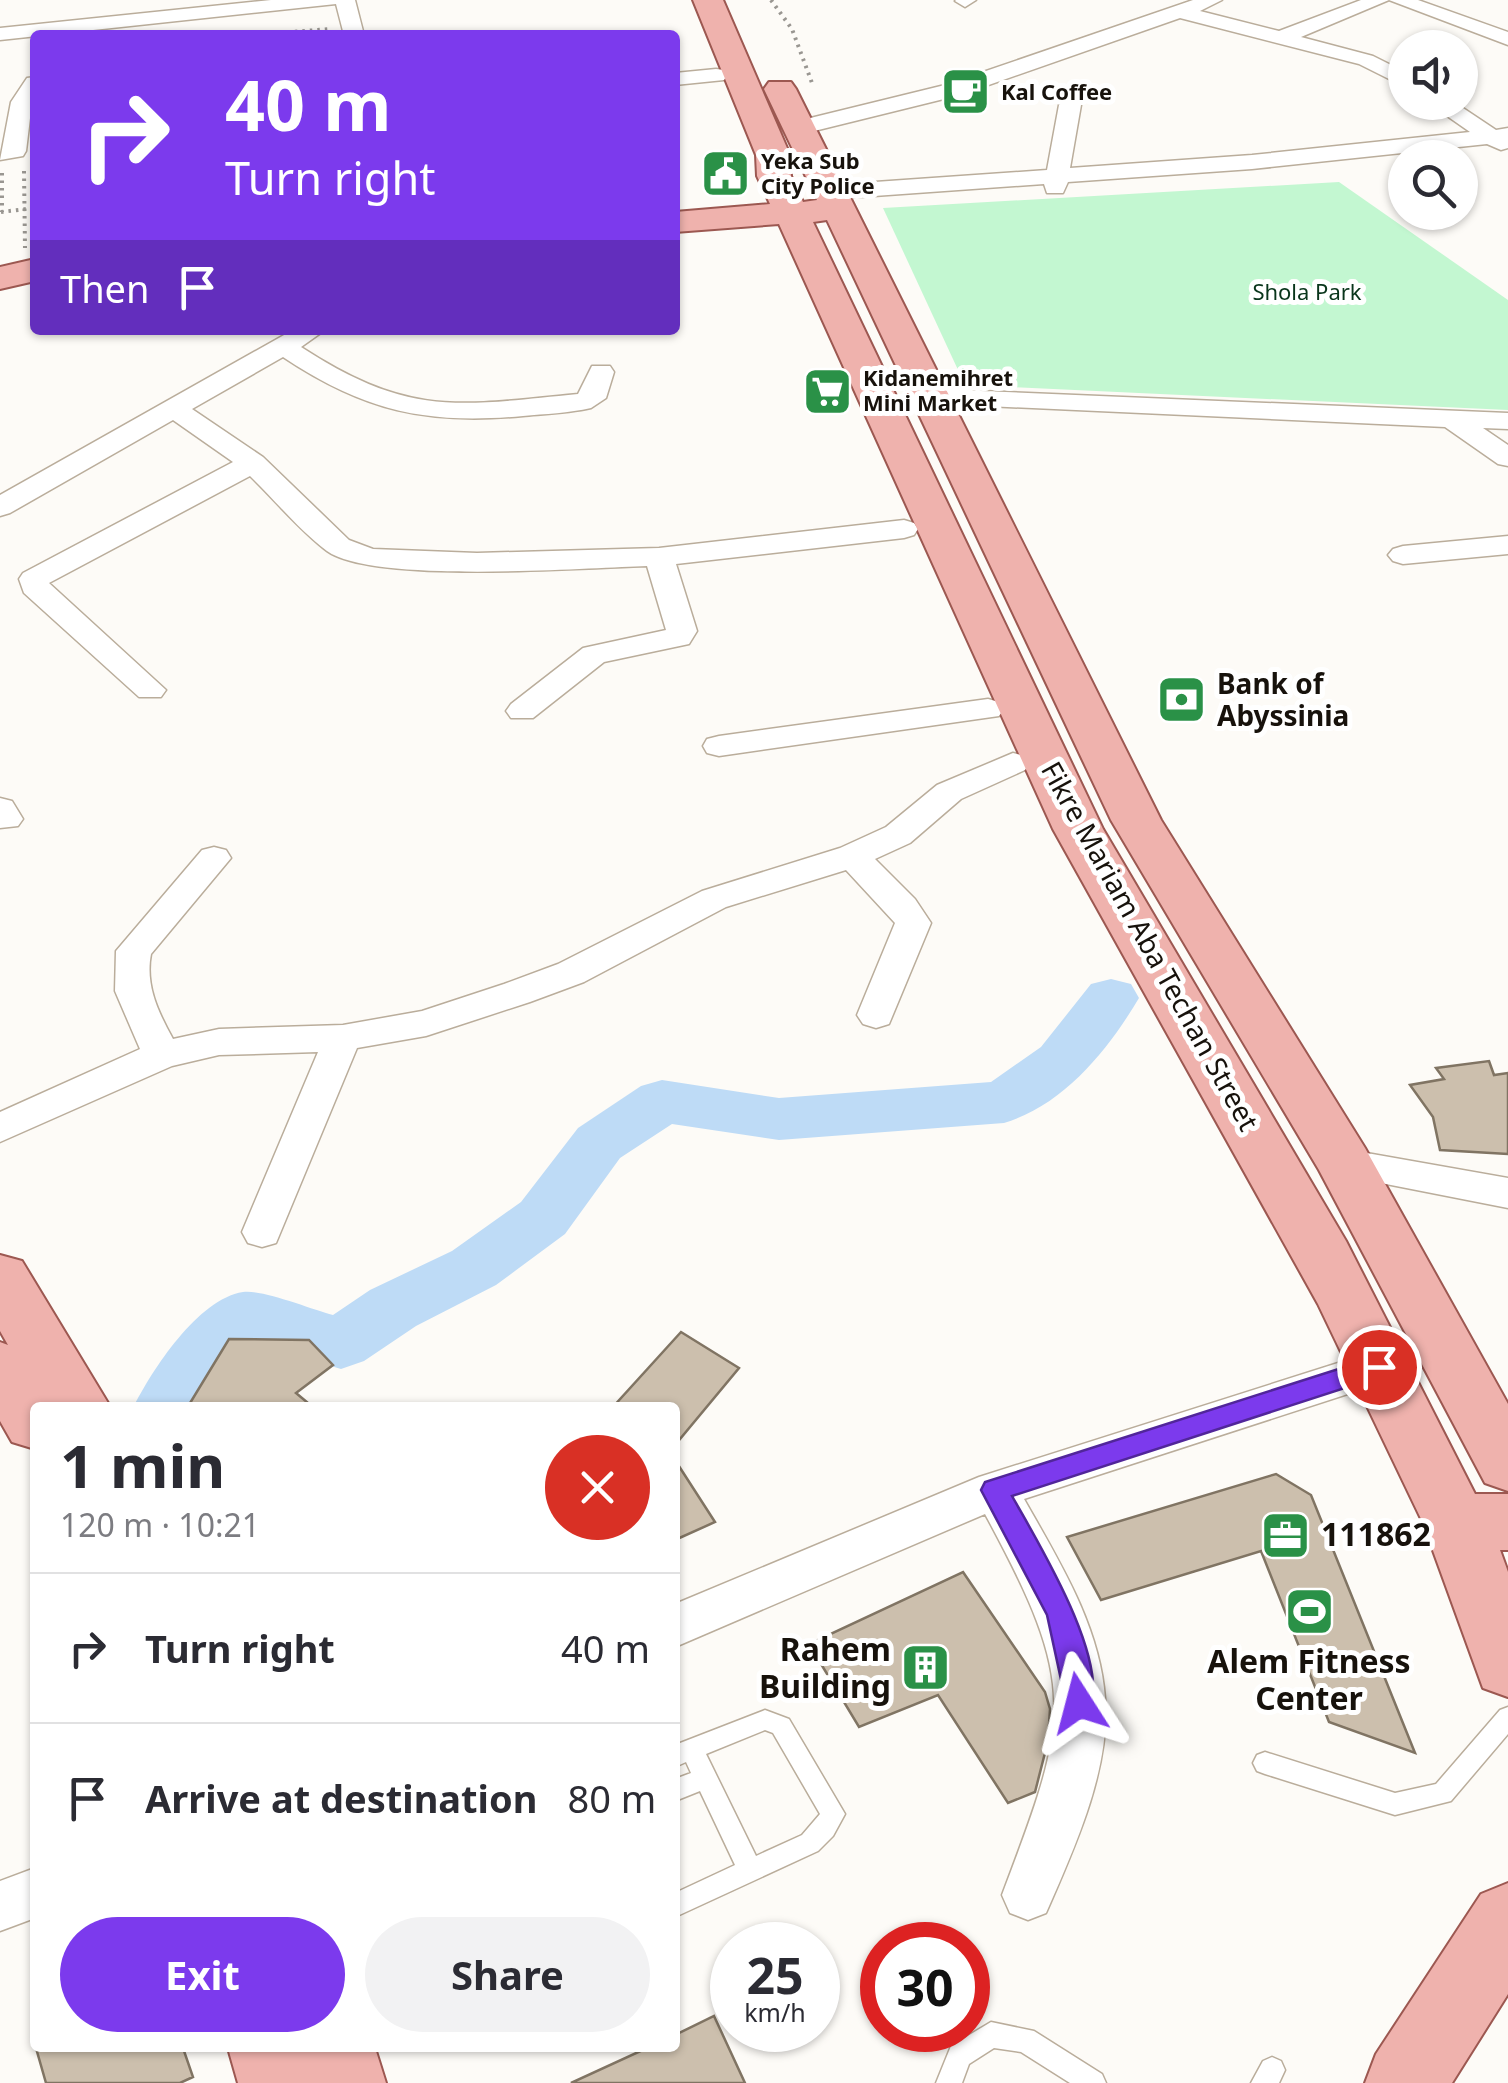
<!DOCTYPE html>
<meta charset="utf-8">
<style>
:root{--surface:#fff;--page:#f2f2f3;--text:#2b2b33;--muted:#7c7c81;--line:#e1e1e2;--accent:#7c3aed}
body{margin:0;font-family:"Noto Sans",sans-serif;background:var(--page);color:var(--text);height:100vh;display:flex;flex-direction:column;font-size:38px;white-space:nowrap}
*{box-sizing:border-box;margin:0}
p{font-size:32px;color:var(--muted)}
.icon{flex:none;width:55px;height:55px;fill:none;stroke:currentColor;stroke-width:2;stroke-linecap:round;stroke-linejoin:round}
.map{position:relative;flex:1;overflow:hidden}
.sheet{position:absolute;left:30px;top:1402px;width:650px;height:650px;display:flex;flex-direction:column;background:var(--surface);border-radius:10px;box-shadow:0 2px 8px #0004}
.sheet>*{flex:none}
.guide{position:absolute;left:30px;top:30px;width:650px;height:305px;border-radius:10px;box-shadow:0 2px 8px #0004;background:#7c3aed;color:#fff;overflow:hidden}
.tools{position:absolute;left:1388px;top:30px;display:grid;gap:20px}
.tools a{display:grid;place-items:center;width:90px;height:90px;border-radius:50%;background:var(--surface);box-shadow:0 2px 8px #0004;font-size:50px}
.speed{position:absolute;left:710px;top:1922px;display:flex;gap:20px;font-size:50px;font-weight:700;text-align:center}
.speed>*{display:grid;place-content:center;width:130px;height:130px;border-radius:50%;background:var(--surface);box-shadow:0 2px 8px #0004;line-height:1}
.speed small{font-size:25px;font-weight:400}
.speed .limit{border:15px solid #d22;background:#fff;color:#111}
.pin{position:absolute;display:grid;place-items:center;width:85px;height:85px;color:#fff;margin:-42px;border:5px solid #fff;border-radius:50%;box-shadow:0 2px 10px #0007}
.me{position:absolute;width:110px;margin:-55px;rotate:351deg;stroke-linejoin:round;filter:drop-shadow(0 0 8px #0008)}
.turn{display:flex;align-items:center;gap:35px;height:210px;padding:0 30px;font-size:45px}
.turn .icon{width:130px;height:130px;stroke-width:2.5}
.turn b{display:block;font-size:70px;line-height:85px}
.then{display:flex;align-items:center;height:95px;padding:0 30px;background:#0003;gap:20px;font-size:38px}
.round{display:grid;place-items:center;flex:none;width:105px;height:105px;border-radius:52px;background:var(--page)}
.headline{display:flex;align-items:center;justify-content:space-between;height:170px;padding:0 30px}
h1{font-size:60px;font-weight:700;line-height:75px}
.button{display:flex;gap:20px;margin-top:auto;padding:20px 30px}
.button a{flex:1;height:115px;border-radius:60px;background:var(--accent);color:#fff;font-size:40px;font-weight:700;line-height:115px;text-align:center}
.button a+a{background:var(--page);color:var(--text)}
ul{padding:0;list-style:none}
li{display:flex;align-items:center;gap:30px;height:150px;padding:0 30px;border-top:2px solid var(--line)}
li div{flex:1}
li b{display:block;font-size:38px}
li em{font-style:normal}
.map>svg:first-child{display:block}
</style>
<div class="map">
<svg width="1508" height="2083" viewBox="0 0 1508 2083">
<rect width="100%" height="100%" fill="#fdfbf7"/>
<path fill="#c3f7d1" d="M1339,182l169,118v110l-543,-25 -82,-177z"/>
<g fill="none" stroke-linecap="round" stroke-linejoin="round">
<path fill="#bedbf6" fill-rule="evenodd" d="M1111,979l20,5 8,14c-31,52 -75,107 -135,125l-225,17 -107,-16 -52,34 -55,76 -69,51 -80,41 -52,35 -23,8 -84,-25 -28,24 -26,40h-70c19,-38 65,-109 110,-116 19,-3 68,17 90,23l37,-25 82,-39 69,-49 57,-74 63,-42 21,-6 117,18 212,-16 50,-35 50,-63z"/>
</g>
<path fill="#ccbfad" stroke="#807463" stroke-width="2.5" d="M1489,1061l5,14 14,-2v81l-68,-4 -7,-33 -23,-32 34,-6 -8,-11z
M681,1332l58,36 -64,77v-37h-63z
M229,1339l80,1 24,25 -37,28 18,15h-127z
M675,1460l40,62 -40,18z
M1276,1474l35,21 104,258 -86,-31 -68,-171 -160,49 -34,-63z
M963,1572l82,120 5,17 -2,32 -13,51 -27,11 -70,-108 -79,32 -50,-83z
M714,2016l31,67h-174l76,-35h28v-13z
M36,2048h147l10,29 -13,6h-134z"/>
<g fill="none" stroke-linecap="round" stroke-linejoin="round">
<defs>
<path id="lane" d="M1508,1707v27l-57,67 -56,14 -130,-41 -8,-3 -4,-8 4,-8 8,-3 130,41 41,-9 64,-74z
M765,1710l24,9 56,95 -12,22 -15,15 -143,66v-24l60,-28 -35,-74 -25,10v-22l16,-6 -5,-11 -11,5v-22zM765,1730l8,3 47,81 -18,21 -46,21 -50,-102z
M991,2022l43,9 68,43 4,9h-36l-49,-31 -27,-4 -25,16 -7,19h-26l15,-37z
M1272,2057l9,4 4,9 -6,13h-28l12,-22z"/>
<path id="street" d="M271,0h84l9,35h-20l-8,-31 -336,36v-12z
M976,0l-11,7 -10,-6 1,-1z
M1193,0h29l-22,11 79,20 82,-31h57l90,32v13l-119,-45 -88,37 72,19 32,16v15l-46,-23 -179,-46 -220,77 -162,40 -11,-7 3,-5 155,-38z
M716,69l8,1 3,5 -3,5 -49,5v-12z
M35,77l-9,74 -3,5 -23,4 11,-58 16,-24z
M1070,98l11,7 -11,63 182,-13 218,-23 -43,-30h27l42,28 12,-2v20l-7,2 -14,-6 -235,25 -184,13 -5,11h-16l-3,-9 -212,15 -12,-7 12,-7 215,-15 12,-65z
M293,330h32l-24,17c108,70 155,59 277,47l14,-28h18l4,6 -8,26 -15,10c-22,5 -46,6 -68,8 -97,9 -159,-5 -240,-59l-91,52 71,48 86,83 24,9 104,4 182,-5 245,-28 10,3 4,6 -4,6 -10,3 -228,26 21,67 -8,13 -85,18 -71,56h-22l-5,-7 5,-7 72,-56 83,-18 -19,-64c-64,2 -274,18 -320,-15 -28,-21 -52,-51 -77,-75l-201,107 117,107 -5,7h-22l-115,-104 -5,-14 4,-6 210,-111 -60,-42 -163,93 -10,3v-21z
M931,389l577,24v16l-25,-1 25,17v21l-10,-2 -53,-37 -523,-24 -4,-6 4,-6z
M1508,536v18l-105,10 -10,-3 -5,-6 5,-6 10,-3z
M988,699l11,3 5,7 -5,7 -280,40 -12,-3 -4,-7 4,-7 12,-3z
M1013,753l12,3 4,7 -4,7 -64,29 -51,44 -35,16 40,40 16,24 -42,101 -13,4 -13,-4 -6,-9 38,-92 -49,-53 -120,37 -142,75 -54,20 -104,34 -69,12 -81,195 -14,4 -14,-4 -6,-11 76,-180 -99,3 -47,11 -172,76v-30l140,-63 -25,-58 1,-40 86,-101 12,-3 12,3 5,8 -80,96c-6,31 7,58 22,85l46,-10 124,-4 79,-14 82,-27 54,-20 144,-73 138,-43 46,-21 51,-42z
M0,798l12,3 11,18 -5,7 -18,2z
M1344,1149l164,29v30l-178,-35 -6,-10 6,-10z
M1379,1350l15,5 6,12 -6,12 -370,120c35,62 76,127 81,199 6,71 -31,151 -59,215l-18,7 -18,-7 -8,-18c68,-179 77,-208 -17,-381l-310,133v-43l304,-127z
M35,1868v50l-35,13v-50z"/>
<path id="primary" d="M693,0h30l67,155 1,21 12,26 14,-2 -53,-111 5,-7h22l5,7 365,731 204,328 143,256v87l-23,-8 -166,-313 -208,-350 -284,-600 -14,2 290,607 243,412 129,253h33v56h-8l8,22v125l-25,-9 -60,-165 -105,-219 -265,-475 -274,-605 -104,8v-20l95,-8 -13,-28 -1,-21z
M35,259v22l-35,8v-22z
M0,1255l22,6 89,147h-76v41l-23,-7 -12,-21v-79l8,3 -8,-14z
M1508,1883v111l-56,89h-87l11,-29 105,-160z
M228,2048h147l11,35h-148z"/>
</defs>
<use href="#lane" stroke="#baad9b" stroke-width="3"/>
<use href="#street" stroke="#baad9b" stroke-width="3"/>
<use href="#primary" stroke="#9c5851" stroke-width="4"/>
<path stroke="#999691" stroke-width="4" stroke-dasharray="2.5 5" stroke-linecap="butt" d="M771,0l21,29 20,54
M250,35l81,-6
M24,171l1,77
M2,173v39
M1,212l34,-4"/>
<use href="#lane" fill="#fff" fill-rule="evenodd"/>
<use href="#street" fill="#fff" fill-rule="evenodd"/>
<use href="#primary" fill="#efb2ad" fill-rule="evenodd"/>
</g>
<path fill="#7c3aed" stroke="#51269a" stroke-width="2.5" d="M1379,1356l9,3 4,8 -4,7 -376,122c25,45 100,166 77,216l-10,4 -11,-4 -21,-97 -66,-125 4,-8z"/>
<defs>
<symbol id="cafe-square" viewBox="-11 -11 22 22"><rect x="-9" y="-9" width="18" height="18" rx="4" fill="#2a9147" stroke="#fff"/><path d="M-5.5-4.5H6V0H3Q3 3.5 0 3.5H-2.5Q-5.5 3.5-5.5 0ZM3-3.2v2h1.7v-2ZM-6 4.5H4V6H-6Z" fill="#fff"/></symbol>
<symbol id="civic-square" viewBox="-11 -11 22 22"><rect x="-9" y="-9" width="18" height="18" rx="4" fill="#2a9147" stroke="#fff"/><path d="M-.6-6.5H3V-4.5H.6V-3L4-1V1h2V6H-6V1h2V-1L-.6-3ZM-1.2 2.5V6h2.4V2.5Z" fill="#fff"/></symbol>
<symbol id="supermarket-square" viewBox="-11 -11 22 22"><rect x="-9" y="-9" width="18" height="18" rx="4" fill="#2a9147" stroke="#fff"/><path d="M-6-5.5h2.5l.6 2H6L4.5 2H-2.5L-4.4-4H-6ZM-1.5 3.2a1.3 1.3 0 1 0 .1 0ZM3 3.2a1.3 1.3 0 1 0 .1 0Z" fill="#fff"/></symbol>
<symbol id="bank-square" viewBox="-11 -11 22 22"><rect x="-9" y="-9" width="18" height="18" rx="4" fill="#2a9147" stroke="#fff"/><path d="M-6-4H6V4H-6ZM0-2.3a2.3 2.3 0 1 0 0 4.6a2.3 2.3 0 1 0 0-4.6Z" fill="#fff"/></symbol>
<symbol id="office-square" viewBox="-11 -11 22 22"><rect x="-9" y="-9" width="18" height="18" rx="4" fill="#2a9147" stroke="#fff"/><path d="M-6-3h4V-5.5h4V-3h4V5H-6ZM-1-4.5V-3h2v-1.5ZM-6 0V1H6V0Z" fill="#fff"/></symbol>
<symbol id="stadium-square" viewBox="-11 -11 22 22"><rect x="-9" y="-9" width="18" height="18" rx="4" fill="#2a9147" stroke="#fff"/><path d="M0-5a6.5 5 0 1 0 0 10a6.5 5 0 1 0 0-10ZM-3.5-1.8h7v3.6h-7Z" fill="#fff"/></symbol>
<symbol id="building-square" viewBox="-11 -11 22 22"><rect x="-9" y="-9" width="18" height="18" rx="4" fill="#2a9147" stroke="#fff"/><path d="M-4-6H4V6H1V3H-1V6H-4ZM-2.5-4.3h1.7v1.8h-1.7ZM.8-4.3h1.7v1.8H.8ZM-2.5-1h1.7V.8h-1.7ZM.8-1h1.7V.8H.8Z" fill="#fff"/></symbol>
</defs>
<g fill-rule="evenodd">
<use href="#cafe-square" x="938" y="64" width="55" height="55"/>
<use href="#civic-square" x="698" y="146" width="55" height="55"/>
<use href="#supermarket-square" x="800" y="364" width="55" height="55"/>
<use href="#bank-square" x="1154" y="672" width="55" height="55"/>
<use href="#office-square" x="1258" y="1508" width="55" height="55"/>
<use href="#stadium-square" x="1282" y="1584" width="55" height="55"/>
<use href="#building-square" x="898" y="1640" width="55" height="55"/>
</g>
<g text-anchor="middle" stroke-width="10" stroke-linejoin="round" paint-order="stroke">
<g font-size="22" font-weight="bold" fill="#17120c" stroke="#fff" text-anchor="start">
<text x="1001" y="100">Kal Coffee</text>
<text x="761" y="169">Yeka Sub<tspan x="761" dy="25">City Police</tspan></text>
<text x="863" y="386">Kidanemihret<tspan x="863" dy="25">Mini Market</tspan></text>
</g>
<g font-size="22" fill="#09351b" stroke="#fff">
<text x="1307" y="300">Shola Park</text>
</g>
<g font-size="28" font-weight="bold" fill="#17120c" stroke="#fff" text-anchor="start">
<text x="1217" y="694">Bank of<tspan x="1217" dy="32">Abyssinia</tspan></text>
</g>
<g font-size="28" fill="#17120c" stroke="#fff">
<text transform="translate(1150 946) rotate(61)" y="10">Fikre Mariam Aba Techan Street</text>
</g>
<g font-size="32" font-weight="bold" fill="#17120c" stroke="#fff" text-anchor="start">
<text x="1321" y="1546">111862</text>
<text x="891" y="1661" text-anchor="end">Rahem<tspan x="891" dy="37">Building</tspan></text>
<text x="1309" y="1673" text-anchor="middle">Alem Fitness<tspan x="1309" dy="37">Center</tspan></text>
</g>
</g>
</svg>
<div class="tools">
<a><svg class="icon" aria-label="sound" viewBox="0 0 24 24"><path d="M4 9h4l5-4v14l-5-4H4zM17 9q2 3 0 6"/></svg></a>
<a><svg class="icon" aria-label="search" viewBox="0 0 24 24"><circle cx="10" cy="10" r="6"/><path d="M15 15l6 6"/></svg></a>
</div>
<div class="speed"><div>25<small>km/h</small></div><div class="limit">30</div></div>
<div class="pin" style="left:1379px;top:1367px;background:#d93025"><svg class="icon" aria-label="arrive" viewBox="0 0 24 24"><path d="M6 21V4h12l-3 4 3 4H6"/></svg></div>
<svg class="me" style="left:1079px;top:1703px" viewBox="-20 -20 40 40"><path d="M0-17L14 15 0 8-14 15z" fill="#7c3aed" stroke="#fff" stroke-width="4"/></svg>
<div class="guide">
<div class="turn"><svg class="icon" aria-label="right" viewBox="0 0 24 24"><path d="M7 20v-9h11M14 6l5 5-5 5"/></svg><div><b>40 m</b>Turn right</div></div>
<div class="then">Then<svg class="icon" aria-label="arrive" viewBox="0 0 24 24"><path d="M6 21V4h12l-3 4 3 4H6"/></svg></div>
</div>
<section class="sheet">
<div class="headline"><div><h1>1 min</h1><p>120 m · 10:21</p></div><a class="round" style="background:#d93025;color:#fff"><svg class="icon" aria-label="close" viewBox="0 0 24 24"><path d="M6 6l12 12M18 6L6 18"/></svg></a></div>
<ul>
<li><svg class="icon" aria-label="right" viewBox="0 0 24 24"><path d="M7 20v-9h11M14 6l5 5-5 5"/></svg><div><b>Turn right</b></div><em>40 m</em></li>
<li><svg class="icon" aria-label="arrive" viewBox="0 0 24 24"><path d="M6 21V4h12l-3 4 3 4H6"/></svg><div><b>Arrive at destination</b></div><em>80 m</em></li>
</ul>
<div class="button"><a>Exit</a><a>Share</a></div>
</section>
</div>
